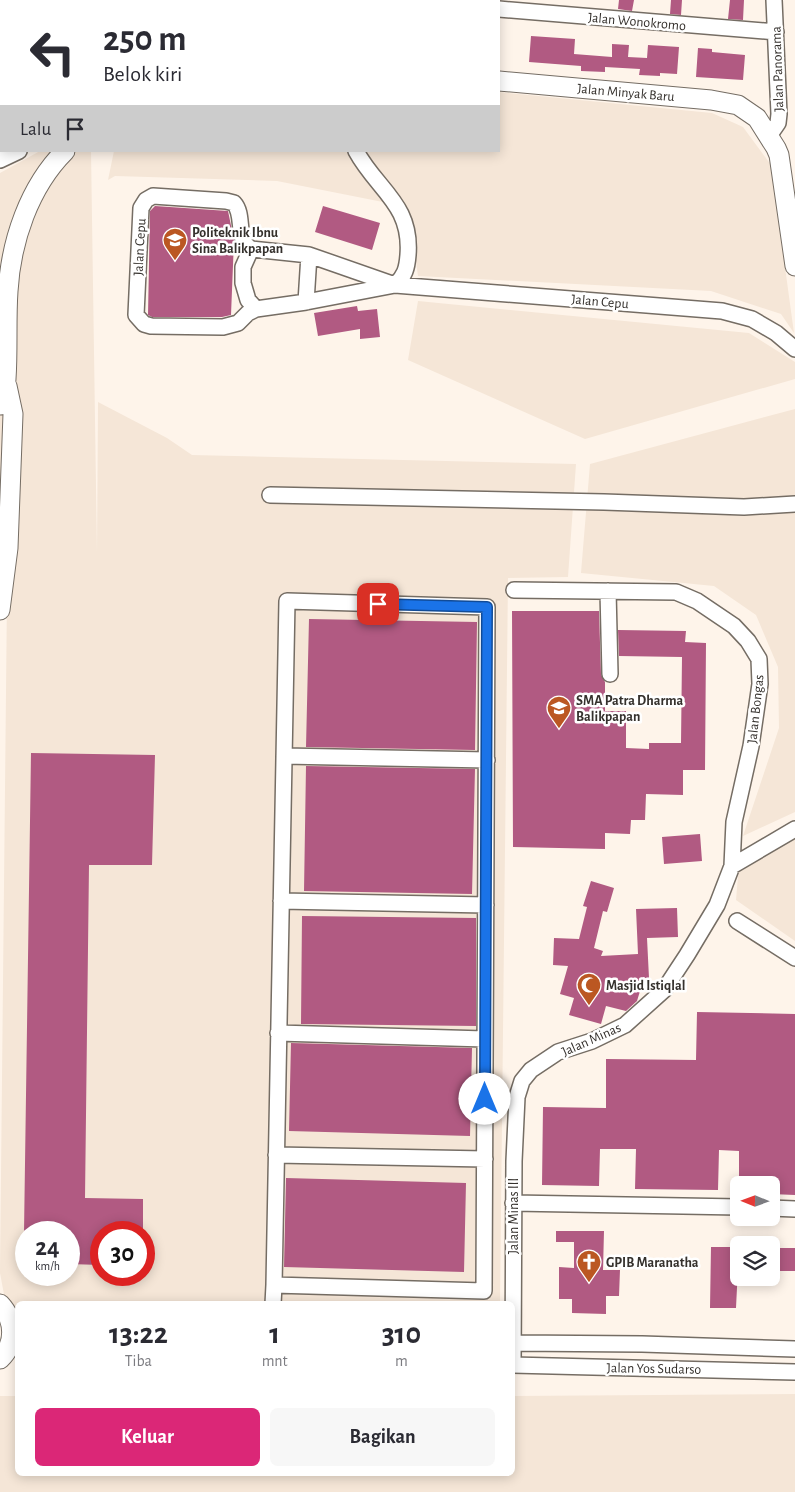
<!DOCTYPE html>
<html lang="id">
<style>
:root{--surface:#fff;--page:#f7f7f7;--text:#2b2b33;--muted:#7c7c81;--accent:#db2777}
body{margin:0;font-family:"Alegreya Sans",sans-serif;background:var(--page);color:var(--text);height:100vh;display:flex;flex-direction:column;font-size:19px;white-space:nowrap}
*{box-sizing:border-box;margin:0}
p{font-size:16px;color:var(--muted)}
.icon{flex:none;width:28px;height:28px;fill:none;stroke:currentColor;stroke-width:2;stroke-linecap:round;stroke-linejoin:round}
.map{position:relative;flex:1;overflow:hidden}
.drawer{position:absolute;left:15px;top:1301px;width:500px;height:175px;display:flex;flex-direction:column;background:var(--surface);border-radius:8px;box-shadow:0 2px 12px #0003}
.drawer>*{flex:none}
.guide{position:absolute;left:0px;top:0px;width:500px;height:152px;box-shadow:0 2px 12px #0003;background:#fff;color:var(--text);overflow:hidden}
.needle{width:32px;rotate:271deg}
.controls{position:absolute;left:730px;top:1176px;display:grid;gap:10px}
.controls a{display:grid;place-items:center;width:50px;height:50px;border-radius:8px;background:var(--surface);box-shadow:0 2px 12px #0003;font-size:25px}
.speed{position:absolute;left:15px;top:1221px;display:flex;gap:10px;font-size:25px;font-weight:700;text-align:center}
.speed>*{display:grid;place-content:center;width:65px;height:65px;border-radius:50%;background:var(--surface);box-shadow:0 2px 12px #0003;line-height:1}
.speed small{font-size:12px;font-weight:400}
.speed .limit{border:8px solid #d22;background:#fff;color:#111}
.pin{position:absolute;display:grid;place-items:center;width:42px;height:42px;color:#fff;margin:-21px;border-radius:10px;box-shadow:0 2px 8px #0006}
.me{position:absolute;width:55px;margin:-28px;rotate:0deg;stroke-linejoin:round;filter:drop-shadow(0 0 4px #0008)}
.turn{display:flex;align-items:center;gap:18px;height:105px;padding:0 20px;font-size:22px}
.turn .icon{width:65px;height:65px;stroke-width:2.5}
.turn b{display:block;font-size:35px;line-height:42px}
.then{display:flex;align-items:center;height:48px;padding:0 20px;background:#0003;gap:10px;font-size:19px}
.eta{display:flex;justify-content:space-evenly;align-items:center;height:85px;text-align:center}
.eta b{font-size:30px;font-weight:600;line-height:35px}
.button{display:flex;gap:10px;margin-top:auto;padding:10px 20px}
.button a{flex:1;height:58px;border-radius:8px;background:var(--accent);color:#fff;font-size:20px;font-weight:600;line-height:58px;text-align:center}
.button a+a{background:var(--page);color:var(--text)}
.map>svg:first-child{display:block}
</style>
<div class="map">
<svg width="795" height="1492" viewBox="0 0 795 1492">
<rect width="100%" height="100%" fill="#fef4ea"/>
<path fill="#f5e6d7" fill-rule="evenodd" d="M499,92l213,21 31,14 28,38 23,168 -13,-19 -70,-23 -293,-15 -10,-69 -131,-26 -162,-5 -7,4 6,-29h385z
M40,151h51l6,402 1,-151 69,36 25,17 384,9 -8,113 -60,1 -8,726h-482l-1,13 -11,-12 -6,-32 7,-678 -7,-10v-412zM26,1232h43v43h-43zM101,1232h43v43h-43z
M418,301l331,32 46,29v17l-210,60 -177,-79z
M795,409v403l-52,24 36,-108 -1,-61 -22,-52 -42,-29 -133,-13 9,-109z
M795,839v102l-59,-41 3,-35z
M795,1394v98h-795v-96h17l1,78h494l1,-78z"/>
<path fill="#b15a82" d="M619,0h15l-2,11 -14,-2z
M671,0h11l-1,15 -11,-1z
M730,0h14l-1,20 -15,-1z
M531,36l44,3 -1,15 38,3v-13l17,1 -1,12 19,1 1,-13 31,2 -2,27 -17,-1v3l-21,-1 1,-6 -35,-2v5l-24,-1v-5l-52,-4z
M698,48l14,1v3l33,3 -2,25 -47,-3z
M155,206l73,5 6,29 -3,75 -9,2h-70l-4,-2 2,-104z
M323,206l57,17 -8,27 -57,-18z
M357,306l1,5 19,-2 3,28 -20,2v-10l-42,7 -4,-23z
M512,611h87l2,63 4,8v29h21v37l23,1v-6h32l1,-86 -63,-1 -1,-26 68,1 -1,11 21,1 -1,127h-22v25l-37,-1 -1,26h-14l-1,14 -25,-1v16l-92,-2z
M309,619l168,3 -2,128 -169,-3z
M31,753l124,2 -3,110h-63l-4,333 58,1v33h-42v33l-32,-1v-32h-45z
M306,766l169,3 -3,125 -168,-3z
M700,834l2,27 -38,3 -2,-27z
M591,881l23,7 -7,24 -4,-1 -9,37 9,3 -2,5 37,-2 -2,-45 41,-1 1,29 -31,1 2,40h-5l-7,23 -11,10 -20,-5 -5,18 -32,-9 5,-17 -14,-4 8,-28 -15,-1 1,-27 25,1 8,-32 -4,-1z
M302,916l174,2v108l-175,-2z
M697,1012l98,2v181l-24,-1v-9h-32v-34l-20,-1 -1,40 -83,-1 1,-40h-36l-1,37 -57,-1 1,-78 63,1v-49l90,1z
M291,1043l181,5 -2,88 -181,-5z
M286,1178l180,5 -2,89 -180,-5z
M556,1231h48l-1,39h17l-1,26h-13v18l-34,-1v-14h-13v-32l15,1v-26h-18z
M711,1247h28l-3,61h-26z
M771,1248h24v23h-24z"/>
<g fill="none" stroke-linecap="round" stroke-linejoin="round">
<defs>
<path id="minor" d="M42,0l1,1
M375,0l17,1
M77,1l1,-1
M499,9l277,23
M769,136l9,-13 1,-9 -5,-114
M356,151c21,39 56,53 52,104 -1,13 -3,21 -13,30
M0,160l19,-9
M251,249l-8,18v16l5,17 8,9
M395,285l-86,-30 -58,-6c-16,-10 -6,-34 -17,-46l-8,-2 -73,-5 -7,4 -5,8 -5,107 8,9 7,2 72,1 15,-4 10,-10 8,-4 50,-7 89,-17 327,26 30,8 24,14 19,16
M306,302l3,-47
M270,495l334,7 140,5 51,-3
M608,591l2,83
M284,756l203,4
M732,866l63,-37
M281,901l205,4
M737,921l58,37
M278,1033l207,6
M276,1155l209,4
M513,1203l226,4
M771,1208l24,1
M273,1304l1,-19 13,-684 200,6 -3,684 -210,-6
M513,1343l129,1 153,5
M512,1365l283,7
M513,1365l1,-204 3,-64 5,-16 9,-11 27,-18 34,-11 33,-16 39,-35 23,-35 30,-50 15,-39 2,-44 17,-76 9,-62 -1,-25 -11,-18 -14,-15 -37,-25 -21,-9 -162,-2"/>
<path id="major" d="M499,81l212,19 27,5 19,13 19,30 3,7 16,111
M0,405c2,-8 5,-17 6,-26 2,-29 0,-59 2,-88 3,-50 21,-104 57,-140
M0,610l8,-62 5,-134 -6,-28
M0,1304c15,16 16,40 0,55"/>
</defs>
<use href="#minor" stroke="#756d64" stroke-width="18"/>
<use href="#major" stroke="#756d64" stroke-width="21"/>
<use href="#minor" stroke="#fff" stroke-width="15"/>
<use href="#major" stroke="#fff" stroke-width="19"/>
</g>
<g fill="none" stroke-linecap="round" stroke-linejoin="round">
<defs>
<path id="route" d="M378,604l109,3 -2,492"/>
</defs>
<use href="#route" stroke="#114b97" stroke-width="12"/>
<use href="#route" stroke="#1a73e8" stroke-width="9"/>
</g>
<defs>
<symbol id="university-pin" viewBox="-11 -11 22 30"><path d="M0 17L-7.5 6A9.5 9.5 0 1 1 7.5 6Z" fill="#bb5722" stroke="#fff"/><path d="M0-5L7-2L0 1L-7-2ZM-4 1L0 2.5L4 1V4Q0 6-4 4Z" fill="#fff"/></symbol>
<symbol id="school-pin" viewBox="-11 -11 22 30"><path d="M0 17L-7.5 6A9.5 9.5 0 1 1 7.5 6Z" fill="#bb5722" stroke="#fff"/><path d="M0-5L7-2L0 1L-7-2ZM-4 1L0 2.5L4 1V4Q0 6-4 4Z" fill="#fff"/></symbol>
<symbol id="mosque-pin" viewBox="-11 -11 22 30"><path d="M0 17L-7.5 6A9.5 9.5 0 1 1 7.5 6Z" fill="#bb5722" stroke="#fff"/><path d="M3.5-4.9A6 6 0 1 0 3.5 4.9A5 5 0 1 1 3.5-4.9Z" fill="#fff"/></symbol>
<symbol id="church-pin" viewBox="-11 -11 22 30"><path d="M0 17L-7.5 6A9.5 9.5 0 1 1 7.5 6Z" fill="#bb5722" stroke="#fff"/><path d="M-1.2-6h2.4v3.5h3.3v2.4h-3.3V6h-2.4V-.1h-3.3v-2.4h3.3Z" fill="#fff"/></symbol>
</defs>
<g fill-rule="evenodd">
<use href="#university-pin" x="161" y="226" width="28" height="38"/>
<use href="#school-pin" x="545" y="694" width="28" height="38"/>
<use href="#mosque-pin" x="575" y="971" width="28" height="38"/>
<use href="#church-pin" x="575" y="1248" width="28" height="38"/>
</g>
<g text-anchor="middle" stroke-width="5" stroke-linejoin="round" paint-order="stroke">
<g font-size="14" fill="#35312d" stroke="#fff">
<text transform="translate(637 21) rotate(5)" y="5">Jalan Wonokromo</text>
<text transform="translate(777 69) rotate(-92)" y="5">Jalan Panorama</text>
<text transform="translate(626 92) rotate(5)" y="5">Jalan Minyak Baru</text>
<text transform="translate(139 247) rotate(-87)" y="5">Jalan Cepu</text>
<text transform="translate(600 301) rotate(5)" y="5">Jalan Cepu</text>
<text transform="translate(755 709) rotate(-84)" y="5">Jalan Bongas</text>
<text transform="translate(591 1039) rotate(-24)" y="5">Jalan Minas</text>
<text transform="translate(513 1216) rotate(-90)" y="5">Jalan Minas III</text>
<text transform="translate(654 1368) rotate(1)" y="5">Jalan Yos Sudarso</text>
</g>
<g font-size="14" font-weight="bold" fill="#35312d" stroke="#fff" text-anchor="start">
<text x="192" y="237">Politeknik Ibnu<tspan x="192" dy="16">Sina Balikpapan</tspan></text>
<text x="576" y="705">SMA Patra Dharma<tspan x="576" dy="16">Balikpapan</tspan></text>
<text x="606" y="990">Masjid Istiqlal</text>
<text x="606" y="1267">GPIB Maranatha</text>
</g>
</g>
</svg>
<div class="controls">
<a><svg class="needle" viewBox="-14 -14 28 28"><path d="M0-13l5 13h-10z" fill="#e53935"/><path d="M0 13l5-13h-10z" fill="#7c7c81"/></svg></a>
<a><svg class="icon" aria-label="layers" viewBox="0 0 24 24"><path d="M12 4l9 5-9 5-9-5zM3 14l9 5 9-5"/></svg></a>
</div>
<div class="speed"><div>24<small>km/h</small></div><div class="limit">30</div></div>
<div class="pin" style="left:378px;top:604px;background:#d93025"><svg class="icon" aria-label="arrive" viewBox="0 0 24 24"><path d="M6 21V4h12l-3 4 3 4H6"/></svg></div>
<svg class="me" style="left:485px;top:1099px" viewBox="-20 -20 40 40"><circle r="19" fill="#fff"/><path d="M0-13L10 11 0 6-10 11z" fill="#1a73e8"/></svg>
<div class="guide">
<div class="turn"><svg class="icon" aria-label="left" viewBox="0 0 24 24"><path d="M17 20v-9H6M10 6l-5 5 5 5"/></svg><div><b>250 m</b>Belok kiri</div></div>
<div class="then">Lalu<svg class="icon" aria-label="arrive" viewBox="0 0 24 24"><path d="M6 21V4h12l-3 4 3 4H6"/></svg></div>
</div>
<section class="drawer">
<div class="eta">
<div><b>13:22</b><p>Tiba</p></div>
<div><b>1</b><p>mnt</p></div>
<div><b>310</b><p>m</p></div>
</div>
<div class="button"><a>Keluar</a><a>Bagikan</a></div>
</section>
</div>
